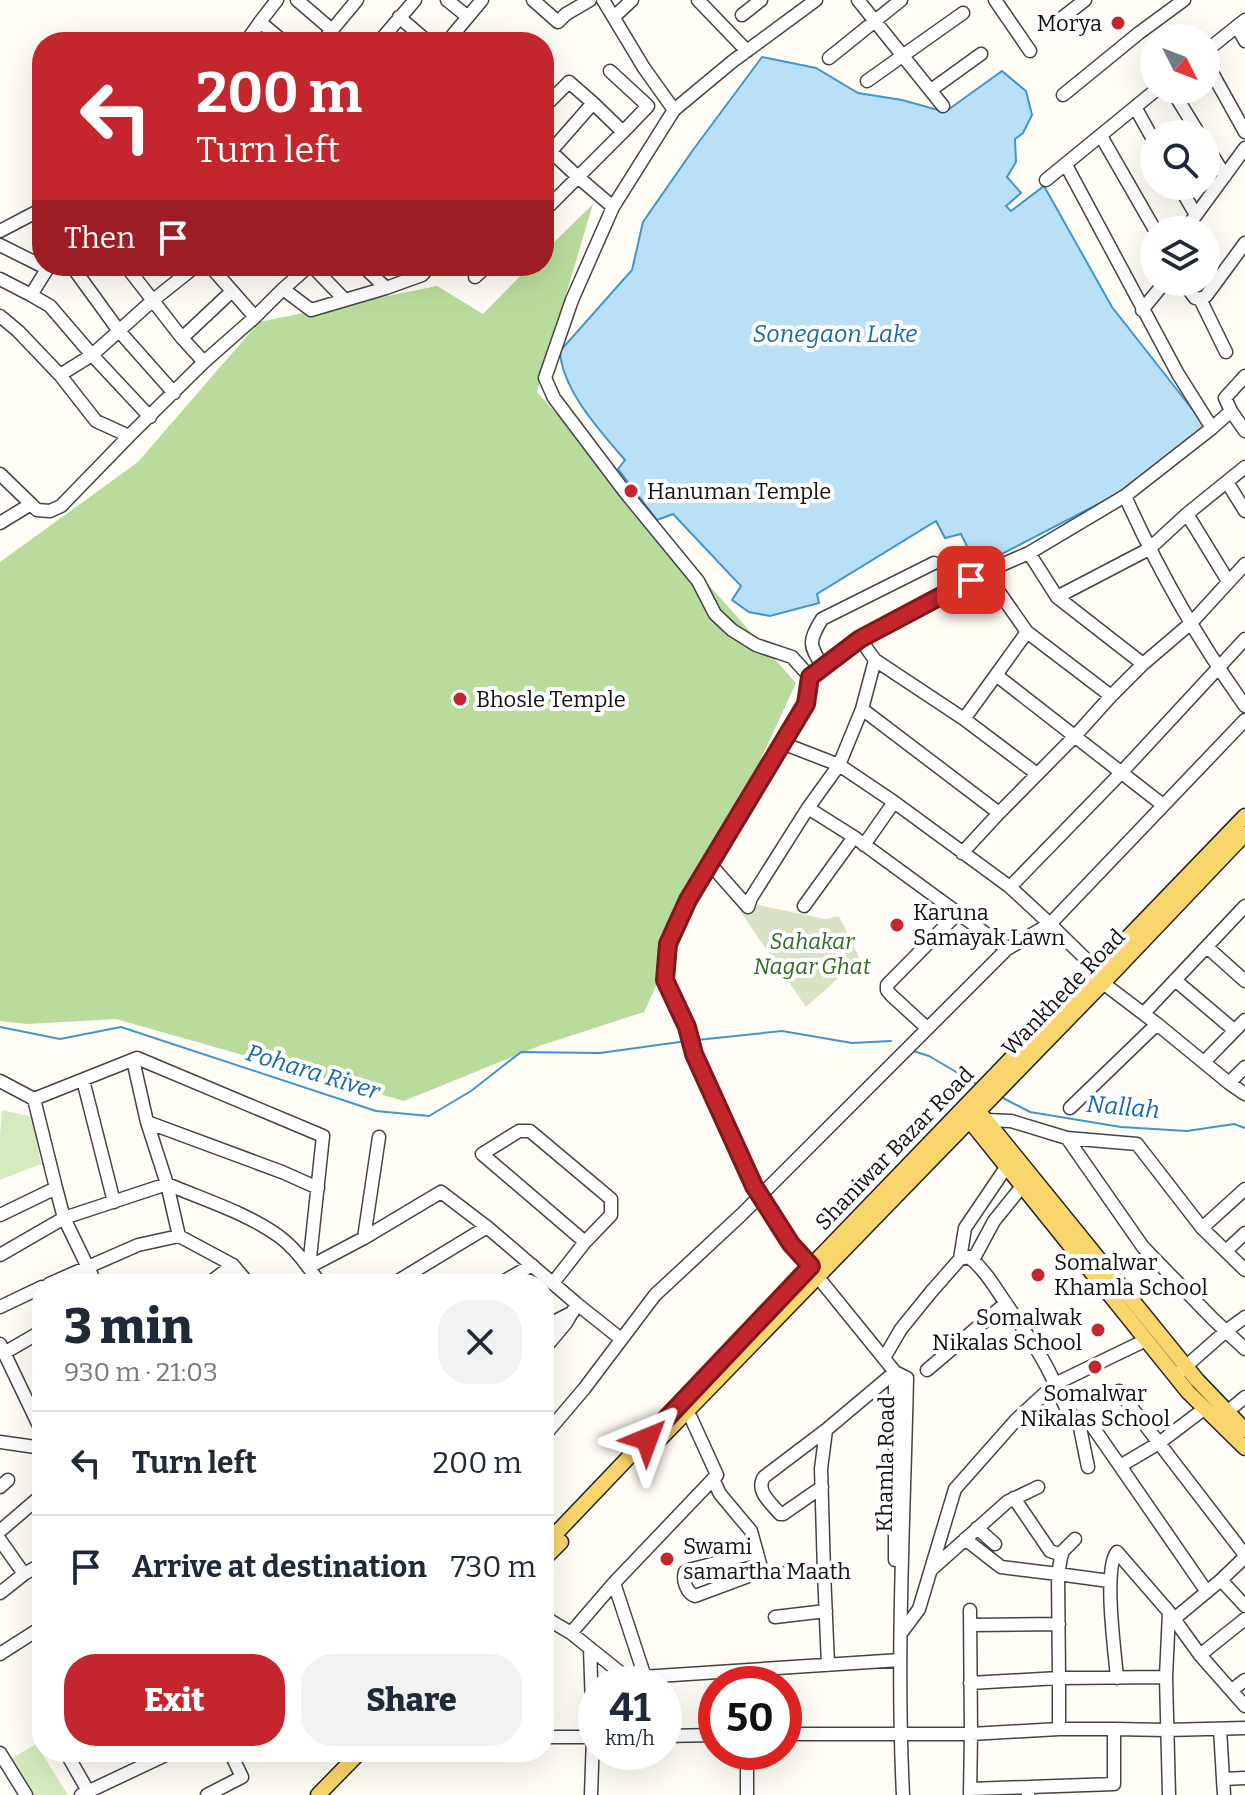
<!DOCTYPE html>
<meta charset="utf-8">
<style>
:root{--surface:#fff;--page:#f2f2f3;--text:#1f2937;--muted:#747a83;--line:#e0e1e3;--accent:#c4262e}
body{margin:0;font-family:Bitter,serif;background:var(--page);color:var(--text);height:100vh;display:flex;flex-direction:column;font-size:30px;white-space:nowrap}
*{box-sizing:border-box;margin:0}
p{font-size:26px;color:var(--muted)}
.icon{flex:none;width:44px;height:44px;fill:none;stroke:currentColor;stroke-width:2;stroke-linecap:round;stroke-linejoin:round}
.map{position:relative;flex:1;overflow:hidden}
.drawer{position:absolute;left:32px;top:1274px;width:522px;height:488px;display:flex;flex-direction:column;background:var(--surface);border-radius:32px;box-shadow:0 8px 32px #0002}
.drawer>*{flex:none}
.guide{position:absolute;left:32px;top:32px;width:522px;height:244px;border-radius:32px;box-shadow:0 8px 32px #0002;background:#c4262e;color:#fff;overflow:hidden}
.needle{width:52px;rotate:132deg}
.buttons{position:absolute;left:1140px;top:24px;display:grid;gap:16px}
.buttons a{display:grid;place-items:center;width:80px;height:80px;border-radius:50%;background:var(--surface);box-shadow:0 8px 32px #0002;font-size:40px}
.speed{position:absolute;left:578px;top:1666px;display:flex;gap:16px;font-size:40px;font-weight:700;text-align:center}
.speed>*{display:grid;place-content:center;width:104px;height:104px;border-radius:50%;background:var(--surface);box-shadow:0 8px 32px #0002;line-height:1}
.speed small{font-size:20px;font-weight:400}
.speed .limit{border:12px solid #d22;background:#fff;color:#111}
.pin{position:absolute;display:grid;place-items:center;width:68px;height:68px;color:#fff;margin:-34px;border-radius:16px;box-shadow:0 4px 12px #0006}
.me{position:absolute;width:88px;margin:-44px;rotate:44deg;stroke-linejoin:round;filter:drop-shadow(0 0 6px #0008)}
.turn{display:flex;align-items:center;gap:28px;height:168px;padding:0 32px;font-size:36px}
.turn .icon{width:104px;height:104px;stroke-width:2.5}
.turn b{display:block;font-size:56px;line-height:68px}
.then{display:flex;align-items:center;height:76px;padding:0 32px;background:#0003;gap:16px;font-size:30px}
.round{display:grid;place-items:center;flex:none;width:84px;height:84px;border-radius:32px;background:var(--page)}
.summary{display:flex;align-items:center;justify-content:space-between;height:136px;padding:0 32px}
h1{font-size:48px;font-weight:800;line-height:60px}
.cta{display:flex;gap:16px;margin-top:auto;padding:16px 32px}
.cta a{flex:1;height:92px;border-radius:32px;background:var(--accent);color:#fff;font-size:32px;font-weight:800;line-height:92px;text-align:center}
.cta a+a{background:var(--page);color:var(--text)}
ul{padding:0;list-style:none}
li{display:flex;align-items:center;gap:24px;height:104px;padding:0 32px;border-top:2px solid var(--line)}
li div{flex:1}
li b{display:block;font-size:30px}
li em{font-style:normal}
.map>svg:first-child{display:block}
</style>
<div class="map">
<svg width="1245" height="1795" viewBox="0 0 1245 1795">
<rect width="100%" height="100%" fill="#fffdf5"/>
<path fill="#d5ebbd" d="M2,1110l30,7 9,47 -41,16v-44z
M36,1744l32,51h-37l-22,-35z"/>
<path fill="#b9dc9c" d="M593,204l-56,188 259,291 -152,329 -105,34 -135,55 -288,-82 -89,5 -27,-3v-459l138,-100 121,-140 178,-36 46,28 47,-48h14v-14z"/>
<path fill="#d9e3c4" d="M759,905l66,14 14,-3 21,43 -54,48 -66,-96z"/>
<path fill="#b9e0f7" stroke="#3f96cf" stroke-width="2" d="M762,57l54,11 42,25 44,7 43,12 57,-41 24,20 6,24 -9,18 -8,6 1,23 -9,15 14,16 -15,13 5,5 33,-25 68,121 95,121 -76,59 -154,80 -16,-33 -16,4 -9,-17 -119,73 2,9 -49,13 -21,-4 -17,-12 9,-14 -68,-72 -16,6 -39,-51 7,-9c-25,-29 -63,-70 -65,-109l72,-81 11,-48 50,-72z"/>
<g fill="none" stroke-linecap="round" stroke-linejoin="round">
<path stroke="#3f96cf" stroke-width="2" d="M0,1027l60,12 61,-12 255,84 53,5 42,-25 50,-39 79,1 87,-12
M697,1040l85,-9 70,12 39,-2
M913,1051l16,5 46,27
M1003,1098l27,14 91,15 66,4 47,-7 11,4"/>
<defs>
<path id="minor" d="M297,0l35,30
M447,0l21,17
M533,0l25,22 8,-8 24,-14
M603,0l41,68 30,42
M698,0l49,51
M858,0l85,106
M995,0l35,51
M742,15l19,-15
M399,17l29,25
M614,17l18,-17
M260,22l17,-22
M1053,25l32,-25
M1237,26l8,15
M246,42l14,-20 24,20
M322,42l35,-42
M379,42l36,-42
M447,42l35,-42
M1206,51l39,-31
M829,58l72,-58
M1206,62l39,70
M610,71l38,35 -25,26
M867,81l96,-68
M931,90l50,-36
M1172,90l27,44
M1063,95l76,-62 45,-33
M544,107l25,-25 24,21
M1135,107l19,34
M1101,136l54,94
M544,145l35,33 34,29 -41,93 -27,78 9,20 71,94 73,89 17,33 17,16 24,15 36,12 18,20 -4,27 -118,196 -20,44 -3,36 22,47 7,27 60,132 37,58 104,128 12,6c-3,139 -11,278 -4,417
M1206,145l19,31
M544,159l49,-56 30,29 -79,79
M1066,165l112,209 34,54
M1046,180l110,-90
M1179,186l17,29
M613,207l61,-97 59,-49 83,-61
M1185,230l60,-82
M0,231l42,-22
M0,245l42,21
M76,266l-2,3 45,62 55,62
M126,266l56,72
M309,266l-26,23 28,21 75,-22 36,-13 8,-9
M312,266l33,34
M363,266l23,22
M475,277l12,-11
M0,279l31,16 18,-29
M1183,282l12,16 5,1 6,-3 39,-53
M1200,299l26,53
M1142,310l23,-28
M0,316l18,15 42,44 32,-20 -42,-49 -19,-11
M255,317l28,-28
M204,362l-22,-24 49,-46
M60,375l36,46 33,15 75,-74 51,-45 -45,-51
M1231,411l14,20
M150,417l-58,-62 60,-54 44,-35
M0,474l31,30 -31,19
M1227,482l18,29
M1125,496c33,74 73,144 120,210
M31,504l6,6 13,1 11,-5 68,-70
M1029,553l28,44 92,-48 38,-35
M985,572l42,60 84,64
M1228,581l-41,-67 58,-47
M1057,597l86,67
M860,639l125,-67 44,-19 96,-57 87,-68 19,-17 -6,-13 20,-22
M875,660l89,59 32,-44 167,130
M823,667c-14,-22 -15,-25 -1,-48l112,-56
M996,675l31,-43
M862,709l137,104
M964,719l73,55
M782,743l57,22 23,-56 13,-49 -15,-21 -50,38
M808,808l46,29 153,112
M864,845l30,-43
M962,853l37,-40 76,-77 36,-40 32,-32 48,-41 54,-59
M710,864l38,43 3,-9 57,-90 31,-43 55,37 116,85 40,37 195,-204
M1010,887l110,-113 125,-135
M804,906l50,-69
M1207,947l38,34
M1175,980l59,50
M1144,1013l101,-107
M1157,1024l72,59 16,11
M927,1028l-36,-33 -4,-5v-5l71,-72
M133,1060l14,62
M1204,1062l41,-42
M83,1080l31,122
M0,1081l34,18 103,-41 186,78 -14,131 55,-29
M1229,1083l16,-16
M34,1099l22,89
M1070,1108l87,-84 -54,-41
M986,1120l25,1 56,17 76,109 70,72 32,30
M379,1137l-15,101 77,-46 46,35 90,77
M1067,1138l70,6 65,84 43,42
M0,1215l56,-27 8,30 32,66
M1202,1228l43,-39
M1226,1251l19,-18
M0,1255l64,-37 103,-34c38,16 80,29 113,53 16,12 29,30 40,47
M960,1259l5,-31 42,-62
M973,1260l21,-39 29,-36
M553,1283l32,-41 -103,-88 37,-23h11l81,68v16l-26,27
M49,1284l89,-39 41,-9
M208,1284l25,-19
M249,1284l-16,-19 -54,-29 -12,-52 -20,-62 135,50 36,16
M393,1284l94,-57
M499,1284l33,-19
M0,1307l42,-20
M544,1327l29,-15
M0,1344l42,88
M544,1349l22,-26 11,-19 44,35
M4,1353l38,-22
M884,1358l17,-29 30,-37 29,-33 9,-2c16,13 25,29 36,45 18,27 37,52 50,82l91,-44
M927,1370l79,-67
M1175,1376l51,-45 19,-14
M1119,1391l126,164
M1204,1409l-45,34 -39,23 87,126
M1227,1412l18,-15
M1078,1418l10,49
M544,1436l40,-47 71,-94 86,-80 266,-266 43,-25 47,46
M0,1442l42,6
M713,1479l7,15 31,37 11,40 3,3 59,-2 -3,-103 5,-39 69,-58
M0,1487l8,-7
M822,1487l-39,27h-3c-9,-11 -25,-23 -16,-37l62,-47
M1014,1498l36,53 12,4
M977,1528l18,16
M0,1531l42,-36
M965,1539l36,28 57,7 4,-22 13,-13
M0,1540l24,34
M757,1552l-68,18 -4,2c-3,8 2,21 10,24l67,-25
M895,1560v-188
M932,1569l75,-67 31,-15
M824,1572l4,93
M1221,1580l24,26
M614,1583l31,94
M0,1593l24,-19 18,-10
M970,1610l1,124 88,-5h55v55l-85,3 -1,8
M544,1617l27,16 56,45 273,-18
M775,1617l51,-6
M1174,1619l47,-39 24,-23
M971,1625l88,-1
M902,1632l17,-23 36,-120 61,-69 39,-36 12,26 8,8 13,2 32,46
M571,1633l43,-50 103,-108 -26,-57 -5,-6
M590,1648l3,89 -2,58
M0,1654l39,-25 3,3
M1200,1655l45,-36
M1117,1678c-2,-26 -14,-109 0,-126l52,60 31,43 45,51
M970,1683l89,-5 -1,-104 51,7
M1232,1690l13,-10
M1059,1729v-51l107,-1
M1114,1729l52,1 79,-2
M1220,1729l3,50
M784,1734h187l-1,61
M664,1736l52,-1
M544,1737h52
M74,1752l-6,4 20,35
M747,1752v43
M0,1753l26,42
M970,1789l59,-2
M81,1795l91,-43
M207,1795l35,-18 -12,-25
M1169,1795l-3,-118 3,-65
M1224,1795l-1,-16 22,-1"/>
<path id="major" d="M973,1106l13,14 211,260 48,50
M965,1115l223,277 57,56
M659,1440l444,-457 142,-149
M544,1546l267,-280 434,-450
M544,1559l17,-17
M318,1795l42,-43"/>
</defs>
<use href="#minor" stroke="#444" stroke-width="15"/>
<use href="#major" stroke="#222" stroke-width="17"/>
<use href="#minor" stroke="#fff" stroke-width="12"/>
<use href="#major" stroke="#f9d66b" stroke-width="14"/>
</g>
<g fill="none" stroke-linecap="round" stroke-linejoin="round">
<defs>
<path id="route" d="M647,1439l164,-173 -20,-22 -37,-58 -60,-132 -7,-27 -22,-47 3,-36 20,-44 118,-196 4,-27 50,-38 111,-59"/>
</defs>
<use href="#route" stroke="#7f191e" stroke-width="20"/>
<use href="#route" stroke="#c4262e" stroke-width="14"/>
</g>
<g fill="#c4262e" stroke="#fff" stroke-width="3">
<circle cx="1118" cy="23" r="8"/>
<circle cx="631" cy="491" r="8"/>
<circle cx="460" cy="699" r="8"/>
<circle cx="897" cy="925" r="8"/>
<circle cx="1038" cy="1275" r="8"/>
<circle cx="1098" cy="1330" r="8"/>
<circle cx="1095" cy="1367" r="8"/>
<circle cx="667" cy="1559" r="8"/>
</g>
<g text-anchor="middle" stroke-width="8" stroke-linejoin="round" paint-order="stroke">
<g font-size="22" fill="#111" stroke="#fff" text-anchor="start">
<text x="1102" y="31" text-anchor="end">Morya</text>
<text x="647" y="499">Hanuman Temple</text>
<text x="476" y="707">Bhosle Temple</text>
<text x="913" y="920">Karuna<tspan x="913" dy="25">Samayak Lawn</tspan></text>
<text x="1054" y="1270">Somalwar<tspan x="1054" dy="25">Khamla School</tspan></text>
<text x="1082" y="1325" text-anchor="end">Somalwak<tspan x="1082" dy="25">Nikalas School</tspan></text>
<text x="1095" y="1401" text-anchor="middle">Somalwar<tspan x="1095" dy="25">Nikalas School</tspan></text>
<text x="683" y="1554">Swami<tspan x="683" dy="25">samartha Maath</tspan></text>
</g>
<g font-size="22" font-style="italic" fill="#2f6b1f" stroke="#fff">
<text x="812" y="949">Sahakar<tspan x="812" dy="25">Nagar Ghat</tspan></text>
</g>
<g font-size="22" fill="#111" stroke="#fff">
<text transform="translate(1063 992) rotate(-46)" y="8">Wankhede Road</text>
<text transform="translate(894 1148) rotate(-46)" y="8">Shaniwar Bazar Road</text>
<text transform="translate(885 1464) rotate(-89)" y="8">Khamla Road</text>
</g>
<g font-size="24" font-style="italic" fill="#1768a6" stroke="#fff">
<text x="835" y="342">Sonegaon Lake</text>
<text transform="translate(313 1072) rotate(17)" y="8">Pohara River</text>
<text transform="translate(1123 1107) rotate(5)" y="8">Nallah</text>
</g>
</g>
</svg>
<div class="buttons">
<a><svg class="needle" viewBox="-14 -14 28 28"><path d="M0-13l5 13h-10z" fill="#e53935"/><path d="M0 13l5-13h-10z" fill="#747a83"/></svg></a>
<a><svg class="icon" aria-label="search" viewBox="0 0 24 24"><circle cx="10" cy="10" r="6"/><path d="M15 15l6 6"/></svg></a>
<a><svg class="icon" aria-label="layers" viewBox="0 0 24 24"><path d="M12 4l9 5-9 5-9-5zM3 14l9 5 9-5"/></svg></a>
</div>
<div class="speed"><div>41<small>km/h</small></div><div class="limit">50</div></div>
<div class="pin" style="left:971px;top:580px;background:#d93025"><svg class="icon" aria-label="arrive" viewBox="0 0 24 24"><path d="M6 21V4h12l-3 4 3 4H6"/></svg></div>
<svg class="me" style="left:647px;top:1439px" viewBox="-20 -20 40 40"><path d="M0-17L14 15 0 8-14 15z" fill="#c4262e" stroke="#fff" stroke-width="4"/></svg>
<div class="guide">
<div class="turn"><svg class="icon" aria-label="left" viewBox="0 0 24 24"><path d="M17 20v-9H6M10 6l-5 5 5 5"/></svg><div><b>200 m</b>Turn left</div></div>
<div class="then">Then<svg class="icon" aria-label="arrive" viewBox="0 0 24 24"><path d="M6 21V4h12l-3 4 3 4H6"/></svg></div>
</div>
<section class="drawer">
<div class="summary"><div><h1>3 min</h1><p>930 m · 21:03</p></div><a class="round"><svg class="icon" aria-label="close" viewBox="0 0 24 24"><path d="M6 6l12 12M18 6L6 18"/></svg></a></div>
<ul>
<li><svg class="icon" aria-label="left" viewBox="0 0 24 24"><path d="M17 20v-9H6M10 6l-5 5 5 5"/></svg><div><b>Turn left</b></div><em>200 m</em></li>
<li><svg class="icon" aria-label="arrive" viewBox="0 0 24 24"><path d="M6 21V4h12l-3 4 3 4H6"/></svg><div><b>Arrive at destination</b></div><em>730 m</em></li>
</ul>
<div class="cta"><a>Exit</a><a>Share</a></div>
</section>
</div>
